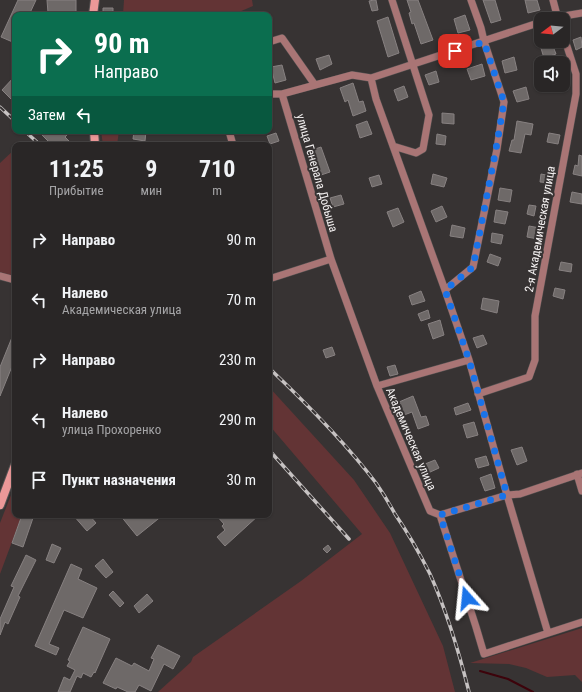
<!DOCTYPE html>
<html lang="ru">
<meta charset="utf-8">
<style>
:root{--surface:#292626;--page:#353232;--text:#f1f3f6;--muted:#a5a5a7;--line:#454343}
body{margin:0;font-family:"Roboto Condensed",sans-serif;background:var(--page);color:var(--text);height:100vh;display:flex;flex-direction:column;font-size:15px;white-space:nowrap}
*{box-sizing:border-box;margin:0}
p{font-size:13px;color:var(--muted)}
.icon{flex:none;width:22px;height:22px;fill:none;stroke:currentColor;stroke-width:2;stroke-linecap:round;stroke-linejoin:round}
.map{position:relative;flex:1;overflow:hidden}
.sheet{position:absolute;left:12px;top:142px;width:260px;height:376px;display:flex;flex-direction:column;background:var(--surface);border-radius:8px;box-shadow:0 1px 3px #0004,0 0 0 1px var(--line)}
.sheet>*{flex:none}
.hud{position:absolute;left:12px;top:12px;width:260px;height:122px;border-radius:8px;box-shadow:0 1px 3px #0004,0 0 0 1px var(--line);background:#0b6e4f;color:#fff;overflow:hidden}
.needle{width:26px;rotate:254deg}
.controls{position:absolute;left:534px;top:12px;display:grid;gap:8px}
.controls a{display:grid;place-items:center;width:36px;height:36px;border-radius:8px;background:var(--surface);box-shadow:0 1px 3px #0004,0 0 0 1px var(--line);font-size:20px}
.pin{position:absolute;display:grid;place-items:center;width:34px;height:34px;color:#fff;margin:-17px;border-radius:8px;box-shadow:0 2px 6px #0006}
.me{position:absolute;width:44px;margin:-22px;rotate:342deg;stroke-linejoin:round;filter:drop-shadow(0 0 3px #0008)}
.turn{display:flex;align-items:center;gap:14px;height:84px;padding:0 16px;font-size:18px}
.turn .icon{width:52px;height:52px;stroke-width:2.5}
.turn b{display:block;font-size:28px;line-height:34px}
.then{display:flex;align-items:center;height:38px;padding:0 16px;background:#0003;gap:8px;font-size:15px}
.eta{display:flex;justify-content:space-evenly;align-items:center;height:68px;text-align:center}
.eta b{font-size:24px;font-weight:700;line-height:28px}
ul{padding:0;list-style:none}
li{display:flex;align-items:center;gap:12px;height:60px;padding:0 16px}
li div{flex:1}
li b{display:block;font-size:15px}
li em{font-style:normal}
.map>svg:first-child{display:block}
</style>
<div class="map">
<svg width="582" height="692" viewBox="0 0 582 692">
<rect width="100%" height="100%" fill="#373333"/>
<path fill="#633435" d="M124,0h128l1,6 -21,9h-109z
M101,131h18l-2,14h-14z
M15,149v84l-3,44 -12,-4v-110z
M269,387l85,93 36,53 53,113 12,46h-297l33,-30 2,-5 108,-76 61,-47 -93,-109z
M15,485v30h7l-22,59v-51z
M582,628v54l-7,-7 -28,2 -21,-9 -17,-4 -39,-1z"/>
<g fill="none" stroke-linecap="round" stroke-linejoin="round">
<path stroke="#3d030b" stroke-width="2" d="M480,671l28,8 25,13"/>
</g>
<path fill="#6e6968" stroke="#878181" d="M18,0h18l-7,15h-14v28l-14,-6z
M47,0h29v12l-28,1z
M374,0h2l2,10 -6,1 -3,-10z
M407,0h11l15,40 -12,4 -7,-21 -2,1 -3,-11 2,-1z
M483,0h12l6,20 -10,3z
M525,0h12l3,10 -12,3z
M103,8h10v7h-10z
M465,15l5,15 -12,3 -4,-14z
M388,17l11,36 -11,4 -11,-36z
M581,37l1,10 -6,3 -3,-10z
M551,41l5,13 -12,4 -4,-13z
M329,55l3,9 -12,6 -4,-11z
M514,57l3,13 -12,3 -3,-12z
M482,64l3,12 -14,4 -4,-11z
M282,65l4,15 -11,3 -4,-16z
M436,71l3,11 -10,3 -4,-10z
M15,76v27l-13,-13z
M353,83l6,19 4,-1 3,10 -13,5 -5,-16 -3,2 -5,-14z
M404,86l4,11 -10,4 -4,-11z
M526,87l3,12 -12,3 -4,-11z
M442,113l12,1v10l-12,-1z
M367,121l5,13 -12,4 -4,-13z
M517,121l16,3 -2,11 -6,-1 -4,19 -12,-2 3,-11h2z
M38,131h33l-6,6 8,8h-21z
M134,131h12l-1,10 -12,-2z
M276,133l3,8 -9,3 -3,-8z
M549,133l11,2 -2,9 -11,-2z
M437,134l9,2 -1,9 -9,-1z
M321,147l9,25 -12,4 -9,-25z
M579,155l3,1v20l-9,-2 2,-9 3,1z
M433,174l14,4 -3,9 -13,-3z
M541,174l10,2 -1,7 -10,-1z
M379,175l3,9 -10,3 -3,-9z
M500,188l12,2 -2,12 -12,-2z
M572,192l10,2v10l-12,-2z
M341,195l3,9 -11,3 -3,-9z
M529,205l7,1 -2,10 -7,-2z
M442,206l5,11 -11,5 -5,-11z
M398,208l6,14 -11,5 -6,-15z
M496,210l12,2 -3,12 -11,-2z
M452,225l13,3 -2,10 -13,-2z
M529,226l11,2 -2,11 -11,-2z
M492,233l11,2 -2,9 -10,-2z
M490,254l11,4 -3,8 -11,-4z
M561,262l11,2 -1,8 -12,-2z
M555,288l10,2 -2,9 -10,-3z
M421,291l4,10 -13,4 -3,-9z
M483,298l16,3 -2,12 -16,-4z
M428,310l2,8 -9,3 -3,-7z
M440,320l4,15 -11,4 -5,-15z
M15,330v29l-15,37v-29z
M483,335l4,9 -10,4 -4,-10z
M332,347l3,8 -9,3 -3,-8z
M395,365l3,9 -8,2 -3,-9z
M413,396l8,21 5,-1 3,9 -11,4 -6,-17 -8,3 -5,-13z
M468,403l3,7 -15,5 -2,-7z
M474,422l4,13 -11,3 -4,-13z
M522,447l5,14 -10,4 -6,-15z
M486,456l3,9 -11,3 -3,-9z
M435,460l4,8 -11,5 -3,-9z
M491,474l4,14 -10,3 -5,-13z
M22,515h12l-11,32 -11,-4z
M73,515h16l7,8 -9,8z
M120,515h43l-26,21z
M216,515h43l-34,31 -8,-9 8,-7 -3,-4 2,-2z
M52,544l9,4 -7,15 -8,-3z
M328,545l3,4 -4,4 -4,-4z
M26,555l10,5 -18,36 2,1 -12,27 -3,-2 -5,13v-16l14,-32 -3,-1z
M103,559l10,13 -7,6 -11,-12z
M71,564l11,5 -4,10 19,9 -14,30 -19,-8 -15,34 10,4 -3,7 -21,-9z
M113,591l11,12 -4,4 -11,-12z
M147,594l6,7 -14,12 -5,-7z
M83,627l27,12 -15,34 -1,-1 -3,5 -8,-4 -2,5 -4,-2 -7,16h-12l6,-15 6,3 5,-10 -8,-4 3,-5 -2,-1z
M158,645l22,11 -7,13 -9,-5 -13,27 -12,-6 -4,7h-7l-11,-5 -1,2 -13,-6 13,-25 16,8 2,-3 15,8 5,-12 -3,-1z"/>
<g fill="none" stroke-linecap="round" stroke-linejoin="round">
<defs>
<path id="minor" d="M392,0l37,115 -6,34 -7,4 -23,-7
M553,0l5,19
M550,19l8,-2 24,-4
M269,42l13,-4 33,47
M371,78l5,21 69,191 24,70
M269,94h13l70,-19 19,3 170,-56
M282,94l49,165 46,127
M229,131l4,14
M0,276l15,4
M269,279l62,-20
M445,290l28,-23 24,-118 7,-47 -20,-61 -3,-13 -10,-28
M478,394l51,-17 6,-17v-44l41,-222v-20l-13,-40
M582,473l-62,21 -13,1 -67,20 36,112 8,27 98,-32
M577,474l5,17
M440,515l-10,-4 -53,-125 92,-26 38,135 41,138"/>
<path id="secondary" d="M93,15l2,-15
M94,131l1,14
M0,505l15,-40"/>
</defs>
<use href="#minor" stroke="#555252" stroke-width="8"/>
<use href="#secondary" stroke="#555252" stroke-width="10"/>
<use href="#minor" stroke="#a97575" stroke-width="7"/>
<use href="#secondary" stroke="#ec9898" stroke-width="8"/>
<defs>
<path id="rail" d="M0,107l15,14
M25,131l15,14
M269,368c38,36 75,73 107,115 7,10 13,20 19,31 13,19 25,40 35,60 17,38 29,78 39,118
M269,450l80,89"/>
</defs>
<use href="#rail" stroke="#c6c2c2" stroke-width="3.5"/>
<use href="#rail" stroke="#373333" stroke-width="2" stroke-dasharray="6" stroke-linecap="butt"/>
</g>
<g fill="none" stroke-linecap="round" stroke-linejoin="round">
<path stroke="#1a73e8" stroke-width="7" stroke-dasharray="0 12.6" d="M455,51l29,-9 20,60 -8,47 -23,118 -28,23 24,70 38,135 -67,20 27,83"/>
</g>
<g text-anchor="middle" stroke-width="4" stroke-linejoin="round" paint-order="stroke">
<g font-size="12" fill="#f5f2f2" stroke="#373333">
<text transform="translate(317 173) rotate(74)" y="4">улица Генерала Добыша</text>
<text transform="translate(540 229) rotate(-80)" y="4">2-я Академическая улица</text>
<text transform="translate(411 439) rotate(67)" y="4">Академическая улица</text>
</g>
</g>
</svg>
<div class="controls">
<a><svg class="needle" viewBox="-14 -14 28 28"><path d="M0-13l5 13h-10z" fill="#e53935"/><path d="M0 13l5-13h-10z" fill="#a5a5a7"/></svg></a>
<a><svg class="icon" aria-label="sound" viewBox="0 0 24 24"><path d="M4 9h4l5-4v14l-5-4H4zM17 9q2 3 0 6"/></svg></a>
</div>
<div class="pin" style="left:455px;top:51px;background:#d93025"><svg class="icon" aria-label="arrive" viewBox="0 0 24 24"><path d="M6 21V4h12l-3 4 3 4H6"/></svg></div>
<svg class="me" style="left:467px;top:598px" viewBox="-20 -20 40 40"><path d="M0-17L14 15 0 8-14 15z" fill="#1a73e8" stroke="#fff" stroke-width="4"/></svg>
<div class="hud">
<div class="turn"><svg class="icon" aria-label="right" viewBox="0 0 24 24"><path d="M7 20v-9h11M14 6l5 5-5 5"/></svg><div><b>90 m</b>Направо</div></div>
<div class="then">Затем<svg class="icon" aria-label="left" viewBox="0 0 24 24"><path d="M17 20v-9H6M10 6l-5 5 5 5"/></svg></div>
</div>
<section class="sheet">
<div class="eta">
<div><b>11:25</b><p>Прибытие</p></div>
<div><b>9</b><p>мин</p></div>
<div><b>710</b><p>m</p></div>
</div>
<ul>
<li><svg class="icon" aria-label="right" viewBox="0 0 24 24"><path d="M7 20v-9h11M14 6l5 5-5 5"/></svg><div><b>Направо</b></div><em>90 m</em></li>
<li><svg class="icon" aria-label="left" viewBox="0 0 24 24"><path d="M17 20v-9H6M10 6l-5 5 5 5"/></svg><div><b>Налево</b><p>Академическая улица</p></div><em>70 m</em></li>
<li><svg class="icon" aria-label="right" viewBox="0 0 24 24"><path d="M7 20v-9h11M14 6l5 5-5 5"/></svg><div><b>Направо</b></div><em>230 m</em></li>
<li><svg class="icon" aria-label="left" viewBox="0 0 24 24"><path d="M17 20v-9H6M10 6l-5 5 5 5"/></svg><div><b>Налево</b><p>улица Прохоренко</p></div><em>290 m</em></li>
<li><svg class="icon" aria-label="arrive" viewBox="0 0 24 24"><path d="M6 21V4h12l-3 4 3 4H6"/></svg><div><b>Пункт назначения</b></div><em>30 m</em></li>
</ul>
</section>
</div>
